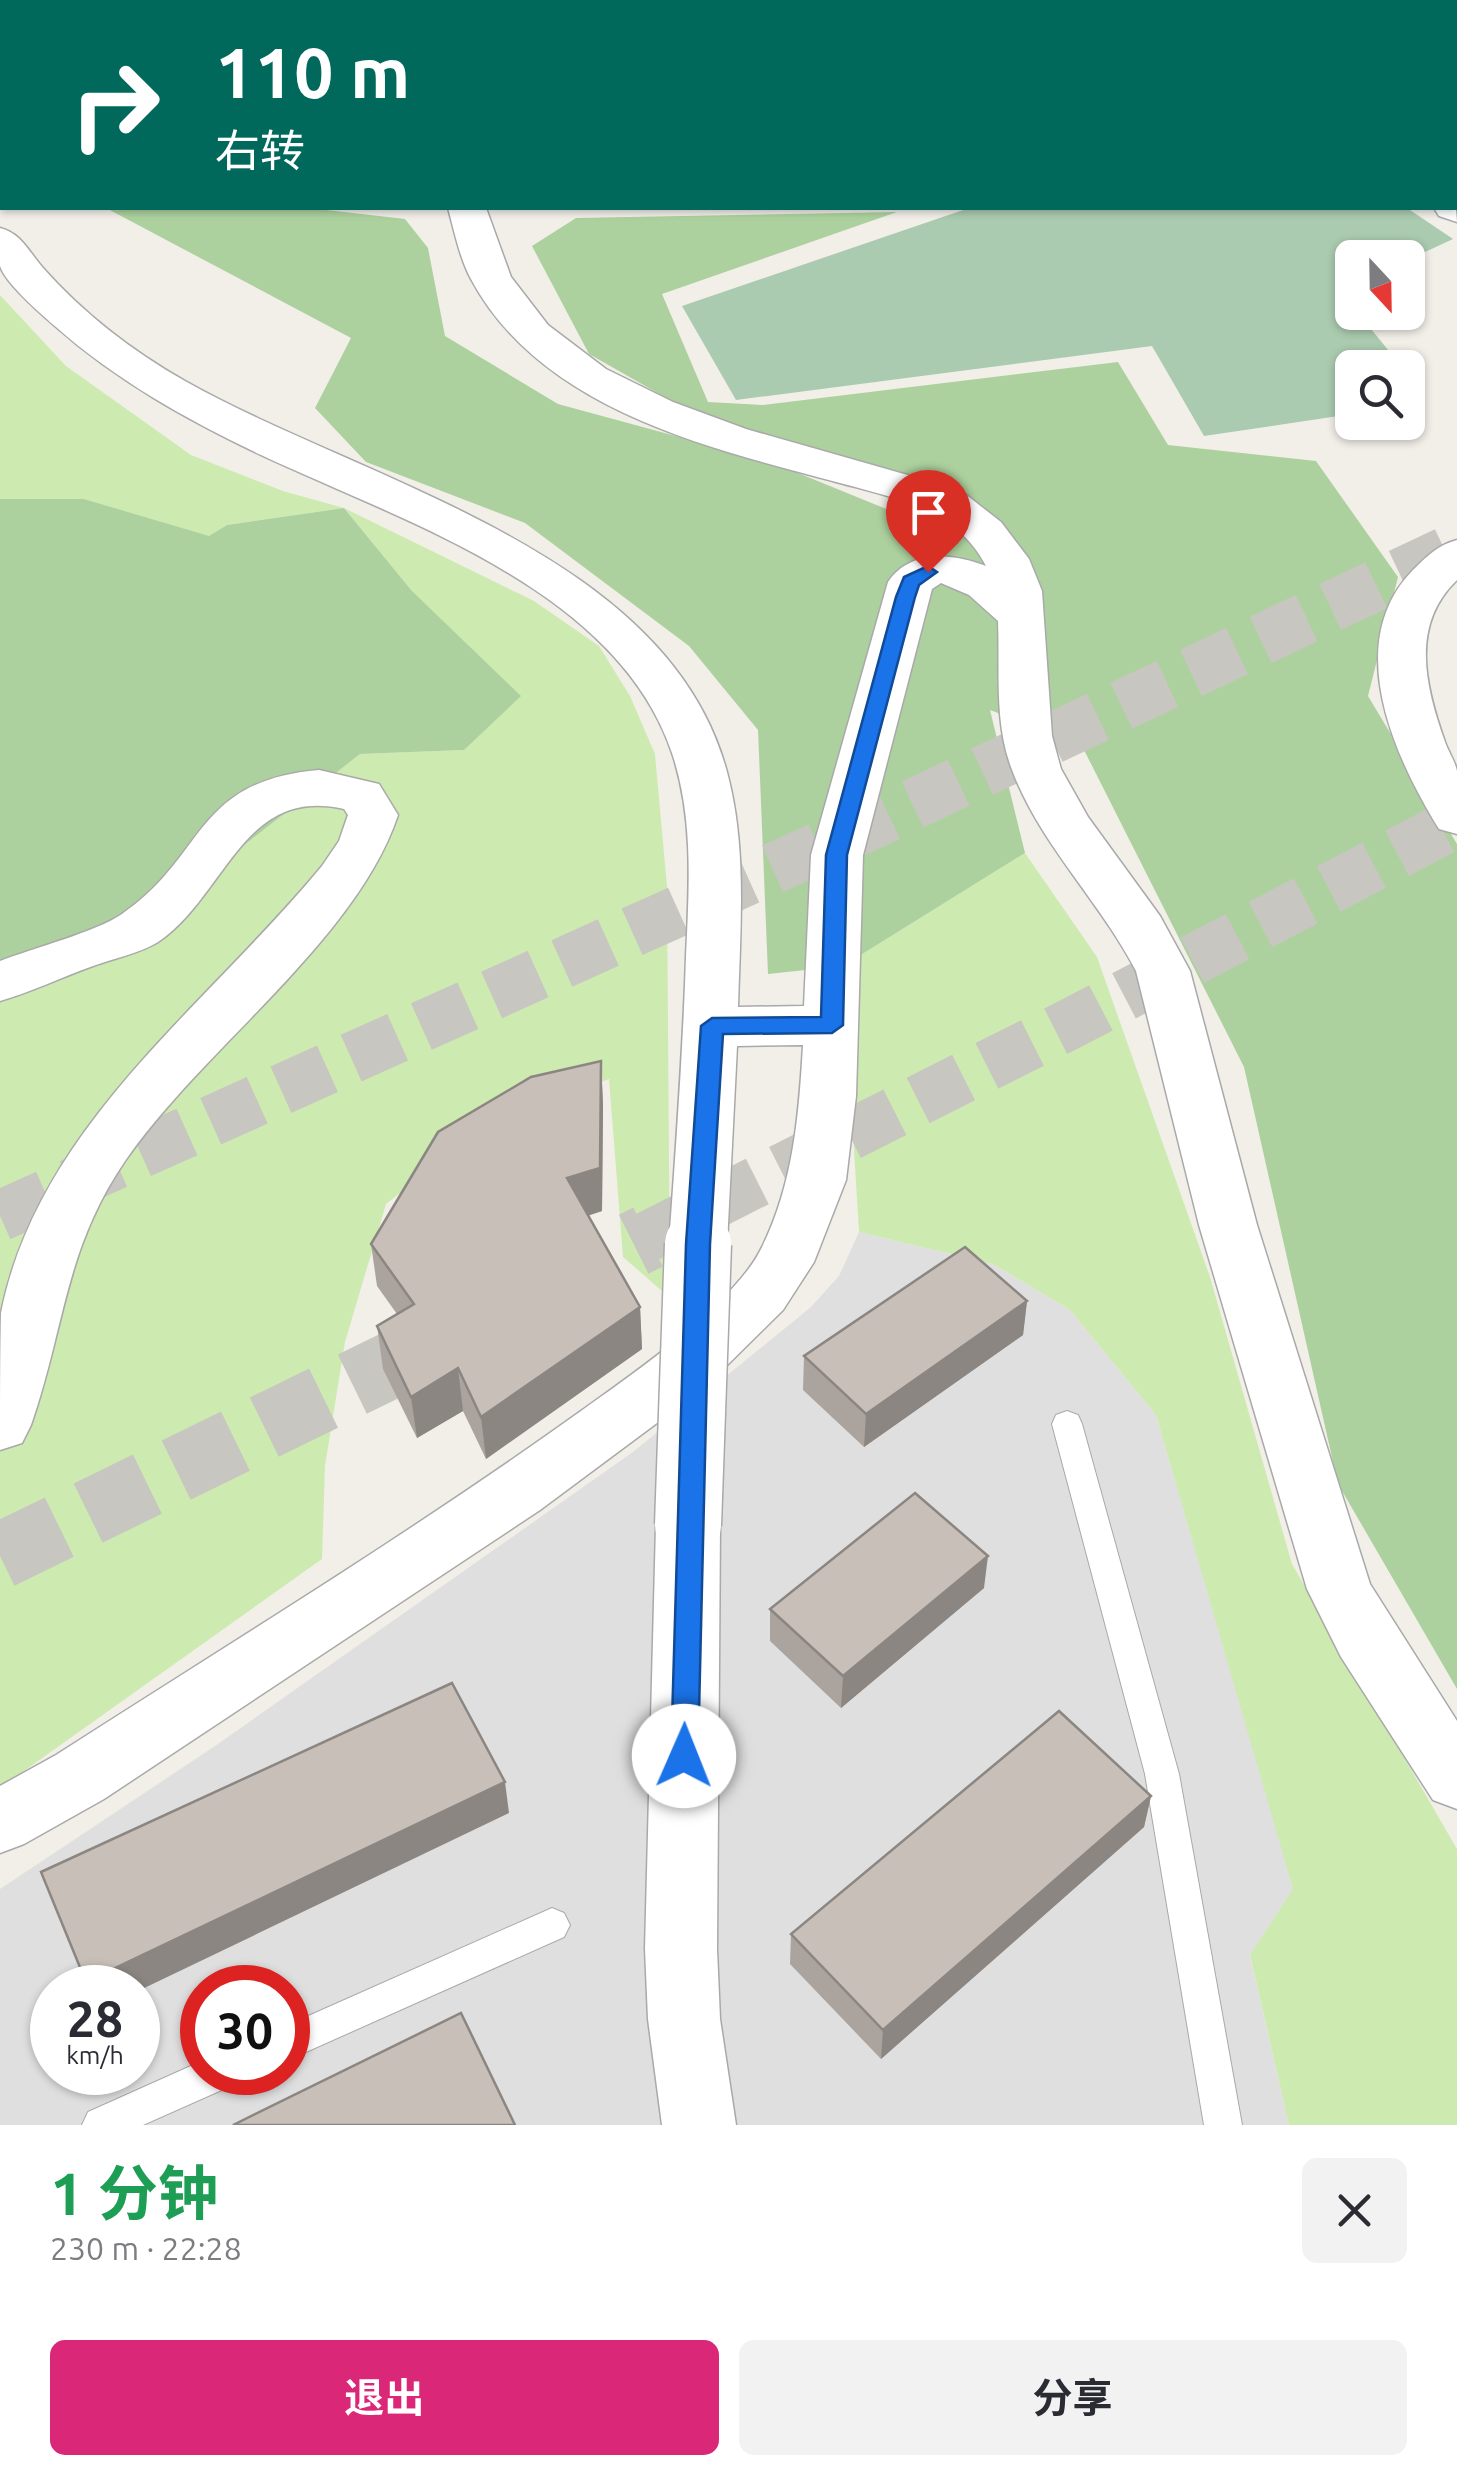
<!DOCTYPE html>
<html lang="zh">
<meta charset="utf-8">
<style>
:root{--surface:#fff;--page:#f2f2f3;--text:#2b2b33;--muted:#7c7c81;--accent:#db2777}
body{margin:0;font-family:Ubuntu,"Noto Sans SC",sans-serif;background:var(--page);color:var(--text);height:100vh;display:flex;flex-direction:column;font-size:38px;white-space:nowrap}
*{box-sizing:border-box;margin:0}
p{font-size:32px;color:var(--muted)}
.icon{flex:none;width:55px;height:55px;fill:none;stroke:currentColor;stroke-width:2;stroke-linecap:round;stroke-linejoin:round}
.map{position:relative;height:2125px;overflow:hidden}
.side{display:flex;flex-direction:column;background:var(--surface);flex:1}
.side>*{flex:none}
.hud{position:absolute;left:0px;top:0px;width:1458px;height:210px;box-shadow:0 2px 8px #0004;background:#00695c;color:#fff;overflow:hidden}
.needle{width:65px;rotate:158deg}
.buttons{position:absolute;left:1335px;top:240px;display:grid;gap:20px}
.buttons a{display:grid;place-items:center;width:90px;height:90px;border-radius:15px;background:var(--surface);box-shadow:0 2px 8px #0004;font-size:50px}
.speed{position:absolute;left:30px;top:1965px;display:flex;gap:20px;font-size:50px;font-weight:700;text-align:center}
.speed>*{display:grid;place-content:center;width:130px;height:130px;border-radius:50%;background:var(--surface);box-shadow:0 2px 8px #0004;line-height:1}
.speed small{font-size:25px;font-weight:400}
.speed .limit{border:15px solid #d22;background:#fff;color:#111}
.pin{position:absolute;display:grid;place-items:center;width:85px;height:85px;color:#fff;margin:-102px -42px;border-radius:50% 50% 50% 0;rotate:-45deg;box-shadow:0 0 10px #0007}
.pin .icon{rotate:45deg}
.me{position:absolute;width:110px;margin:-55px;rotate:1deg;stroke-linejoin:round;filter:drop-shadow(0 0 8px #0008)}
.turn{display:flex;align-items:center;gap:35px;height:210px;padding:0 50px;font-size:45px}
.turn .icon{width:130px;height:130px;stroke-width:2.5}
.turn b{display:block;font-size:70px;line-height:85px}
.round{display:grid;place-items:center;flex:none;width:105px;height:105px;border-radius:15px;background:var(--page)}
.head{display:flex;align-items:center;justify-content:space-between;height:170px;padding:0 50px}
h1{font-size:60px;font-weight:700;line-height:75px;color:#1e9e55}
.cta{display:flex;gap:20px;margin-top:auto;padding:20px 50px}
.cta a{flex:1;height:115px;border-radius:15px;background:var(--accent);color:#fff;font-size:40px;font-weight:700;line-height:115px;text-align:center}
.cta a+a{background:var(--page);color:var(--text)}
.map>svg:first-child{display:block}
</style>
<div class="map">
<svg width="1457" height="2125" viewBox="0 0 1457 2125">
<rect width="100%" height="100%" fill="#f2efe9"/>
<path fill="#e0dfdf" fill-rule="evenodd" d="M859,1232l134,32 77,46 86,105 138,474 -44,67 39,169h-1289v-236l215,-143 418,-294 178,-145 28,-31zM52,1988h86v84h-86zM202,1988h86v84h-86z"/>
<path fill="#f3e3dd" d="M269,0h745l1,2h-751z"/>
<path fill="#cdebb0" d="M0,295l66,71 125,89 92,36 61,17 190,93 65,45 31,50 25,58 12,132 3,412 -47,-41 -14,-178 -124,47 -99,78 -41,138 -20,124 -3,93 -322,229v-818l191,-83 169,-133 104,-4 -52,-159 -68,-83 -117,17 -18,12 -125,-38h-84z
M1025,853l72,104 113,320 82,287 165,285v276h-168l-39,-170 43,-66 -137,-474 -86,-105 -77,-46 -134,-32 -16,-266z"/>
<path fill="#add19e" d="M106,208h203l96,11 23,29 17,88 113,68 213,58 184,75 -4,-46 -253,-75 -109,-62 -57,-108 44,-28 321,-6 -235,82 46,108 55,3 355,-43 50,83 148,16 82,116 -30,119 89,148v845l-119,-205 -94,-417 -163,-323 -91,-34 35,143 -182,113 -75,8 -10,-244 -69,-84 -164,-123 -159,-61 -51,-54 36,-70z
M0,499h84l125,37 18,-11 117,-17 68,83 109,105 -57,54 -104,4 -169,133 -191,83z"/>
<path fill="#aacbaf" d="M969,208h438l46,31 -45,21 -56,-2v26l-11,6 11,15v7l6,1 44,54 -50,1v46l-148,22 -52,-90 -416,54 -54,-94z"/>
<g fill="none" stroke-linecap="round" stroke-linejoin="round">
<path stroke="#c8c6c1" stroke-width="51" stroke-dasharray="51 26" stroke-linecap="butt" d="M0,1216l863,-388 594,-281
M643,1239l427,-215 387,-202"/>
<path stroke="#c8c6c1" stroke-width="66" stroke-dasharray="66 32" stroke-linecap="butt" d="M546,1288l102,-51
M0,1556l451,-220"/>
<defs>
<path id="service" d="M1067,1411l11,4 4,9 97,350 63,351h-38l-59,-351 -93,-350 4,-9z
M552,1908l12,5 6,12 -6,12 -276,123v-35z
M202,2061v11h36l-5,13 -90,40h-61l6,-13z"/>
<path id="minor" d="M1243,0h36l1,2h-36z
M1455,197l2,25 -18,-6 -5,-8h21z
M448,208h38l25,69 37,48 58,44 67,33 73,27 214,61 41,32 28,37 13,32 10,145 9,33 27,48 72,99 30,55 67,254 113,359 87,137v88l-24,-9 -92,-143 -34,-68 -108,-364 -63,-254c-36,-70 -98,-129 -125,-204 -17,-45 -11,-99 -13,-146l-29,-26 -28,-12 -9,6 -69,266 -7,241 -10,84 -32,82 -31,48 -79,78 -164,122 -436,289 -80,45 -24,9v-67l56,-31c176,-113 355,-222 525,-344 52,-37 150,-105 179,-160 33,-64 39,-135 43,-206l-66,1 -10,198 -8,16 -21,7 -21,-7 -8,-16c7,-96 14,-192 17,-288 3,-67 8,-138 -14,-203 -55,-164 -268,-231 -411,-298 -73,-35 -144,-74 -205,-128 -14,-12 -51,-44 -56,-61 0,-11 0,-27 0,-38 21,5 29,24 43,40 40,45 89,83 142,113 180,102 490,171 544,399 18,73 11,152 9,227l66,-1 7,-151 77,-273c22,-33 65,-29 98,-16 -28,-56 -91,-68 -146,-83 -131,-35 -299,-73 -369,-204 -11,-20 -17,-49 -23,-71z
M1457,540v40c-47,45 -32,106 -12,162 3,9 10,19 12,29 0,19 0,43 0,63l-18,-5c-45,-73 -97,-186 -26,-259 14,-14 25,-25 44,-30z
M319,770l60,14 19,31c-42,126 -196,234 -273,346 -61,89 -60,167 -94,264l-9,18 -22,7c0,-43 0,-94 1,-137 37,-187 206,-307 321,-447l17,-25 9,-26 -4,-6c-101,-24 -118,87 -186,133 -20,12 -43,16 -65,24 -31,11 -61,26 -93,35v-40c33,-13 96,-29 122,-47 85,-58 71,-133 197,-144z
M688,1498l22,8 10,19 -3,424 3,70 16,106h-74l-14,-106 -3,-70 11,-424 10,-19z"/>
</defs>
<use href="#service" stroke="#a9a9a9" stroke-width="2"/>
<use href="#minor" stroke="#a9a9a9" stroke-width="3"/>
<use href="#service" fill="#fff" fill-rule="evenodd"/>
<use href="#minor" fill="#fff" fill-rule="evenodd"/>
<defs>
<path id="minor-bridge" d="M688,1525l10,-281"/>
</defs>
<use href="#minor-bridge" stroke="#a9a9a9" stroke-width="69" stroke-linecap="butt"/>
<use href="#minor-bridge" stroke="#fff" stroke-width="66"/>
</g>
<path fill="#aba49e" d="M228,0h125l-4,2h-121z
M1457,139v51l-2,-2v-48z
M601,1061l2,44 -1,106 -14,5 52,91 2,42 -156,110 -23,-48 -46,27 -34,-69 -6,-43 20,-12 -20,-28 -6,-42z
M1027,1301l-4,34 -159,112 -61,-57 1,-34z
M984,1588l-143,120 -71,-67v-32z
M1151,1796l-7,31 -263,232 -91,-95 1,-30z"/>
<path fill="#8b8681" d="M293,0h60l-4,2h-61z
M601,1061l2,44 -1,106 -33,10 -2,-43z
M1027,1301l-4,34 -159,112 2,-33z
M640,1307l2,42 -156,110 -5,-42z
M458,1368l5,43 -46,27 -6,-41z
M988,1556l-4,32 -143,120 2,-32z
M505,1782l4,31 -371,178v-3h-50l-2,-6z
M1151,1796l-7,31 -263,232 2,-29z"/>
<path fill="#c7bfb8" stroke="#8b8681" stroke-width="2.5" d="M241,0h52l-5,2h-40z
M735,0h93v2h-93z
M601,1061l-1,107 -33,10 73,129 -159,110 -23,-49 -47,29 -34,-71 37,-22 -43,-60 67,-112 93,-55z
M965,1247l62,54 -161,113 -62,-58z
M915,1493l73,63 -145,120 -73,-67z
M452,1683l53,99 -419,200 -45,-110z
M1059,1711l92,85 -268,234 -92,-96z
M461,2013l54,112h-282z"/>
<path fill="#1a73e8" stroke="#114b97" stroke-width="2.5" d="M928,566l9,6 -18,13 -4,12 -68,258 -4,170 -11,8 -109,1 -13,210 -12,512 -4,9 -10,4 -9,-4 -4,-9 15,-512 15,-218 11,-8 109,-1 5,-162 70,-258 8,-20z"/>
</svg>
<div class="buttons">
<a><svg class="needle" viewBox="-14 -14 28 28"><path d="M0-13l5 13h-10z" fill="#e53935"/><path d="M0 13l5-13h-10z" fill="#7c7c81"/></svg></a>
<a><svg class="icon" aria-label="search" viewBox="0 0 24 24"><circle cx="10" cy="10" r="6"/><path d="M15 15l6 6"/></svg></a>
</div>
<div class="speed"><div>28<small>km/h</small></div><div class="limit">30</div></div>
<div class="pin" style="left:928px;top:572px;background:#d93025"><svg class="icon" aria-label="arrive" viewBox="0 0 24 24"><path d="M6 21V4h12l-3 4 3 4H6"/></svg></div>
<svg class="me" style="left:684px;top:1756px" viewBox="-20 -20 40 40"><circle r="19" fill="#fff"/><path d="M0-13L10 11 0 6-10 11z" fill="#1a73e8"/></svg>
<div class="hud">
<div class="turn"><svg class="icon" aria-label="right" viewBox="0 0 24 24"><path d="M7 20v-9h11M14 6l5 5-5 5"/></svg><div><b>110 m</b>右转</div></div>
</div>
</div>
<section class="side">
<div class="head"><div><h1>1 分钟</h1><p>230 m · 22:28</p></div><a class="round"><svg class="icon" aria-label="close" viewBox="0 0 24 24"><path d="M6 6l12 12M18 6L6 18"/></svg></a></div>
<div class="cta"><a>退出</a><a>分享</a></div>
</section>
